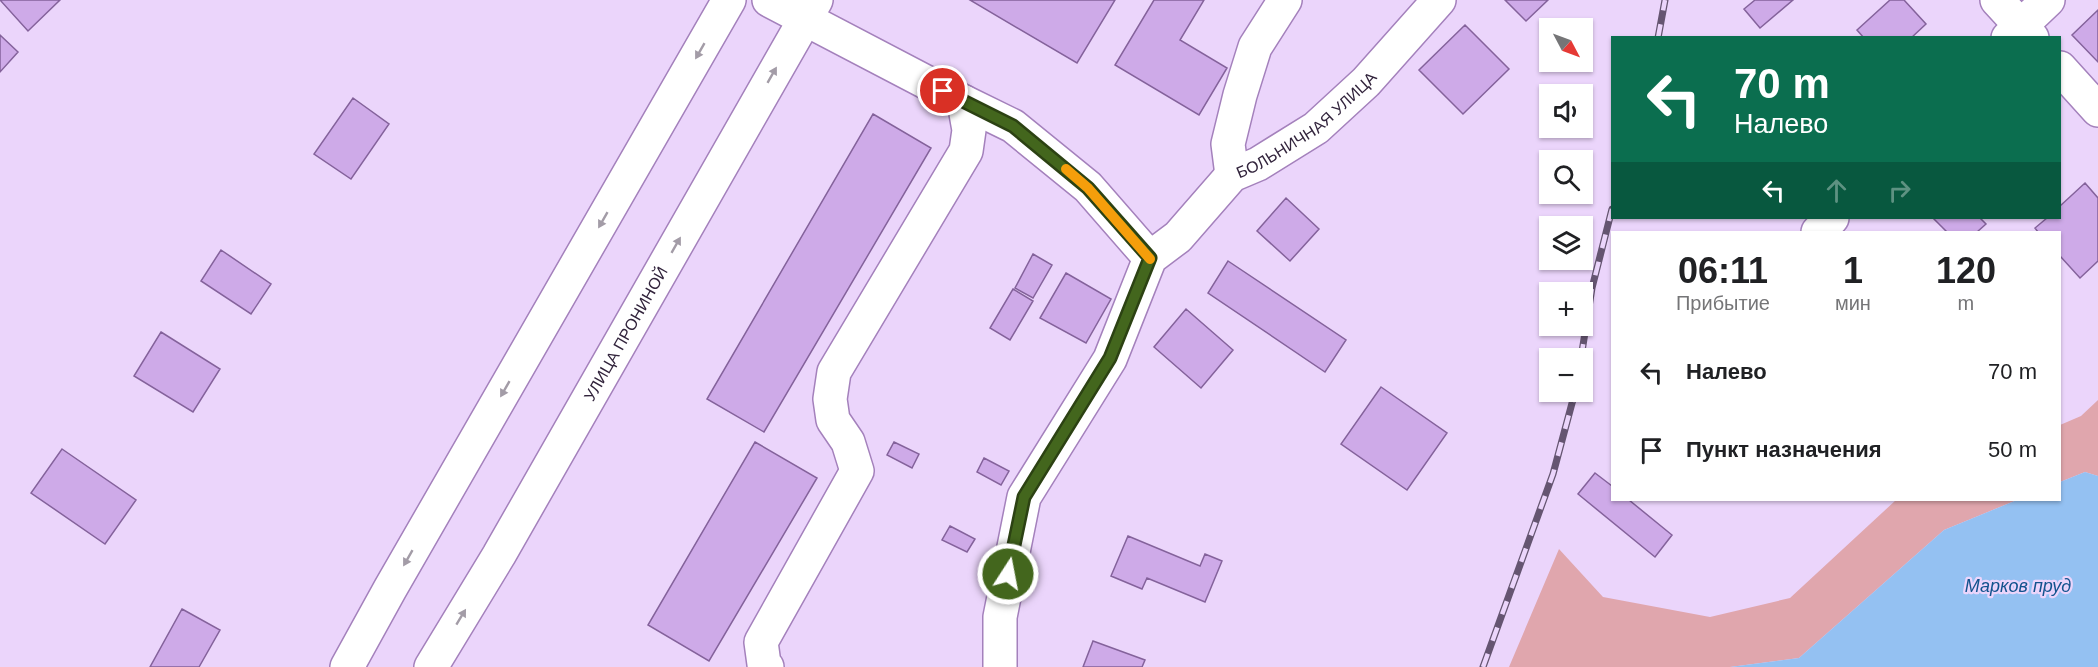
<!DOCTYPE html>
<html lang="ru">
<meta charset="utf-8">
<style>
:root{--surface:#fff;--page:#f2f2f2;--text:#202124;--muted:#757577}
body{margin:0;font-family:Arial,sans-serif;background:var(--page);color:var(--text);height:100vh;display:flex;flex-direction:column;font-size:22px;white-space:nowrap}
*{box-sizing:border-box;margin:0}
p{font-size:20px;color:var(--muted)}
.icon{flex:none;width:33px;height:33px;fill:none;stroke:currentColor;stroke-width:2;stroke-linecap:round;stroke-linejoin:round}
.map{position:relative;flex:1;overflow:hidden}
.drawer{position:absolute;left:1611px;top:231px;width:450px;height:270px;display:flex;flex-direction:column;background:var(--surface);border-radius:0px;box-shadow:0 2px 4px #0004}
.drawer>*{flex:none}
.hud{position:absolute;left:1611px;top:36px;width:450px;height:183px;border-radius:0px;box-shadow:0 2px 4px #0004;background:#0b6e4f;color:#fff;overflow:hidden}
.needle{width:39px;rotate:131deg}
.controls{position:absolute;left:1539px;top:18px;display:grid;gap:12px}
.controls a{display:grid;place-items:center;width:54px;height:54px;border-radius:0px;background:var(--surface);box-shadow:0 2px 4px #0004;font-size:30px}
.pin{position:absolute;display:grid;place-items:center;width:51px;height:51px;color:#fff;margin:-26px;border:3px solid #fff;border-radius:50%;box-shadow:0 2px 6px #0007}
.me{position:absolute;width:66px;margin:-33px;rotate:11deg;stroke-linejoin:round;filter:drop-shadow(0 0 4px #0008)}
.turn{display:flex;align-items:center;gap:21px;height:126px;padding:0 24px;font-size:27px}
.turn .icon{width:78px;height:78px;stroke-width:2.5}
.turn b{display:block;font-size:42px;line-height:51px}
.lanes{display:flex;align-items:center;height:57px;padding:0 24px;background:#0003;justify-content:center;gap:30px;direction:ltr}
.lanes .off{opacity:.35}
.eta{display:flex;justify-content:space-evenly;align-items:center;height:102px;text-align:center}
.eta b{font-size:36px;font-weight:700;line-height:42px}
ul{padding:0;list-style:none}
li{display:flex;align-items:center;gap:18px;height:78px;padding:0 24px}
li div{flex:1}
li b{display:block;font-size:22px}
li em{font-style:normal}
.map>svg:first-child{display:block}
</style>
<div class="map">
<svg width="2098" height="667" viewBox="0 0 2098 667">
<rect width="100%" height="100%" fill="#ebd5fb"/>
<path fill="#e0a6ad" d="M2098,400v76l-13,-4 -25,10v-57l21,-9z
M1896,500h121l-73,30 -145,128 -69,9h-221l50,-118 44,48 107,20 80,-19z"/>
<path fill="#94c1f2" d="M2085,472l13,4v191h-368l69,-9 145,-128 73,-30h43v-18z"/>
<path fill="#ceaae8" stroke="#84629b" stroke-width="1.5" d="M0,0h60l-32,31z
M970,0h145l-38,63z
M1154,0h50l-24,40 47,28 -28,47 -84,-50z
M1505,0h43l-22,21z
M1755,0h38l-33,28 -16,-19z
M1890,0h14l22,24 -15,14h-47l-7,-8z
M2098,10v52l-26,-27z
M1465,25l44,44 -46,45 -44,-44z
M0,35l18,17 -18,20z
M353,98l36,26 -38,55 -37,-25z
M873,114l58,34 -167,284 -57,-33z
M2085,183l13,15v63l-18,17 -20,-22v-24h-22l-3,-4 12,-10h13v-12z
M1286,198l33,31 -29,32 -33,-30z
M1933,218h47l6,6 -9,8h-30z
M221,250l50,34 -20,30 -50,-33z
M1033,254l19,11 -19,33 -18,-10z
M1228,261l118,79 -21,32 -117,-79z
M1066,273l45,26 -25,44 -46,-25z
M1013,289l20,12 -23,39 -20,-12z
M1186,309l47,41 -32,38 -47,-41z
M161,332l59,37 -27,43 -59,-36z
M1381,387l66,46 -40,57 -66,-46z
M755,442l62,36 -108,183 -61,-36z
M894,442l25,12 -7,14 -25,-13z
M62,449l74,51 -31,44 -74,-51z
M984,458l25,13 -8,14 -24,-13z
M1595,473l17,13v14h17l43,35 -17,22 -77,-63z
M950,526l25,13 -8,13 -25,-12z
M1128,536l72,30 5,-12 17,7 -17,41 -58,-24 -5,11 -31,-13z
M182,609l38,21 -21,37h-49z
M1093,641l52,19 -3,7h-59z"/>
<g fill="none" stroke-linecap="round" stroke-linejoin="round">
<defs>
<g id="minor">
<path d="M1997,0l35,38"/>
<path d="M2008,38l40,-38"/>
<path d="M2060,68l38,42"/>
<path d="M964,102l49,24 75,61 62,71"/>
<path d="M1232,175l-4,-31 12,-49 15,-48 30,-47"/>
<path d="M1818,232l14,-14"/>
<path d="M767,667l-3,-3 -3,-22 96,-171 -9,-29 -15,-22 -3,-21 4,-27 132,-221 3,-21 -5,-28 -195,-102"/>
<path id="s1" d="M1000,667v-50l24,-120 86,-138 40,-101 28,-21 54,-62 26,-11 58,-36 50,-46 73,-82"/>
</g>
<g id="major">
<path d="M347,667l43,-78 339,-589"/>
<path id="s2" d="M431,667l68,-112 317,-555"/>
</g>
</defs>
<use href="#minor" stroke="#a481bc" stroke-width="36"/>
<use href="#major" stroke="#a481bc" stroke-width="36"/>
<use href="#minor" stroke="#fff" stroke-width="33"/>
<use href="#major" stroke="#fff" stroke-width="33"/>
<defs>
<path id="rail" d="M1658,38l7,-38
M1581,358l11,-70 20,-79
M1483,667l70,-193 22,-82"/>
</defs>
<use href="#rail" stroke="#655571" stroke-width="7"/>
<use href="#rail" stroke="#ebd5fb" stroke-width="4.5" stroke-dasharray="14" stroke-linecap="butt"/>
</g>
<defs><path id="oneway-solid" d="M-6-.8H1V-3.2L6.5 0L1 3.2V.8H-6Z" transform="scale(1.5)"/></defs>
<g fill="#a39ca7">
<use href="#oneway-solid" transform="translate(700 51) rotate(120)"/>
<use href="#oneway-solid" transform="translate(772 75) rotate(-60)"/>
<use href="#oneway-solid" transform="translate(603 220) rotate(120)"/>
<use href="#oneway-solid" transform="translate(676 245) rotate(-60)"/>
<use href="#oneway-solid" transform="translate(505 389) rotate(120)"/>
<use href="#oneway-solid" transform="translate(408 558) rotate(120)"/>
<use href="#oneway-solid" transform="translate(461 617) rotate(-59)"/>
</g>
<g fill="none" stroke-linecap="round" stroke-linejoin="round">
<defs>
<path id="route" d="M943,91l70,35 75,62 62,70 -40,100 -86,139 -16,77"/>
</defs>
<use href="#route" stroke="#2c4213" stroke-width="15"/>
<use href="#route" stroke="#43661d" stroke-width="10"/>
<path stroke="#f59e0b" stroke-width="10" d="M1066,169l22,19 62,71"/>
</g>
<g text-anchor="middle" stroke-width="4.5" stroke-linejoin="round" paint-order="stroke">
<g font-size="16" fill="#32243c" stroke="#ebd5fb">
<text dy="6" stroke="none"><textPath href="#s1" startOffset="651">БОЛЬНИЧНАЯ УЛИЦА</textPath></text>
<text dy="6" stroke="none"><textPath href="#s2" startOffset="386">УЛИЦА ПРОНИНОЙ</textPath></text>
</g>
<g font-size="18" font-style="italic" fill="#12538e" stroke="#ebd5fb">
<text x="2018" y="592">Марков пруд</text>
</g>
</g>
</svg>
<div class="controls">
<a><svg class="needle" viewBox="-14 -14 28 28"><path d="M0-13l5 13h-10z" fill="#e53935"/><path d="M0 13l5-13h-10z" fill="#757577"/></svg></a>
<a><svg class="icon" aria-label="sound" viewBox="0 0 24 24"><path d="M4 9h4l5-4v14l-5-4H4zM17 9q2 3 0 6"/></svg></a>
<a><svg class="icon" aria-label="search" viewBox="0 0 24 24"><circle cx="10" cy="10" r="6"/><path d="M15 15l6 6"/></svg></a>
<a><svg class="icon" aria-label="layers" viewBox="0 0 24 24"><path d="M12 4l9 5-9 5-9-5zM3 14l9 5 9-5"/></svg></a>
<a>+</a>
<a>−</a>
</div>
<div class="pin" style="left:943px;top:91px;background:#d93025"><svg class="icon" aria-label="arrive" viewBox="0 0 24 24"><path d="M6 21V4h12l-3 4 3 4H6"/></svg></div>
<svg class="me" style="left:1008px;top:574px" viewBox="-20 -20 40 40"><circle r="17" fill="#43661d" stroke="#fff" stroke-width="3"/><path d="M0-11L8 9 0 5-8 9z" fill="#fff"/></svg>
<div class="hud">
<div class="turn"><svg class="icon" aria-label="left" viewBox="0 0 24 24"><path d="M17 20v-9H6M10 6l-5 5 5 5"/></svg><div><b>70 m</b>Налево</div></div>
<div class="lanes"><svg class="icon" aria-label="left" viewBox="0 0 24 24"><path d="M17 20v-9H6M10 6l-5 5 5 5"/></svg><svg class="icon off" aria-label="ahead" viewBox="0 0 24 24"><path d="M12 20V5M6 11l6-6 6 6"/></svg><svg class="icon off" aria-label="right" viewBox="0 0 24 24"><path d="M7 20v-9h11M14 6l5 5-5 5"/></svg></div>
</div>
<section class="drawer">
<div class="eta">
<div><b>06:11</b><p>Прибытие</p></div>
<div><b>1</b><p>мин</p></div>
<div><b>120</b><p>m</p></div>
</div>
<ul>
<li><svg class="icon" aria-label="left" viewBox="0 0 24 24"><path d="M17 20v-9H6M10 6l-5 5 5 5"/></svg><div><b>Налево</b></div><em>70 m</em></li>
<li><svg class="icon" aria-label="arrive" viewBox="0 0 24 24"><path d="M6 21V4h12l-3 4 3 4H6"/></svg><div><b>Пункт назначения</b></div><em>50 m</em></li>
</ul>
</section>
</div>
